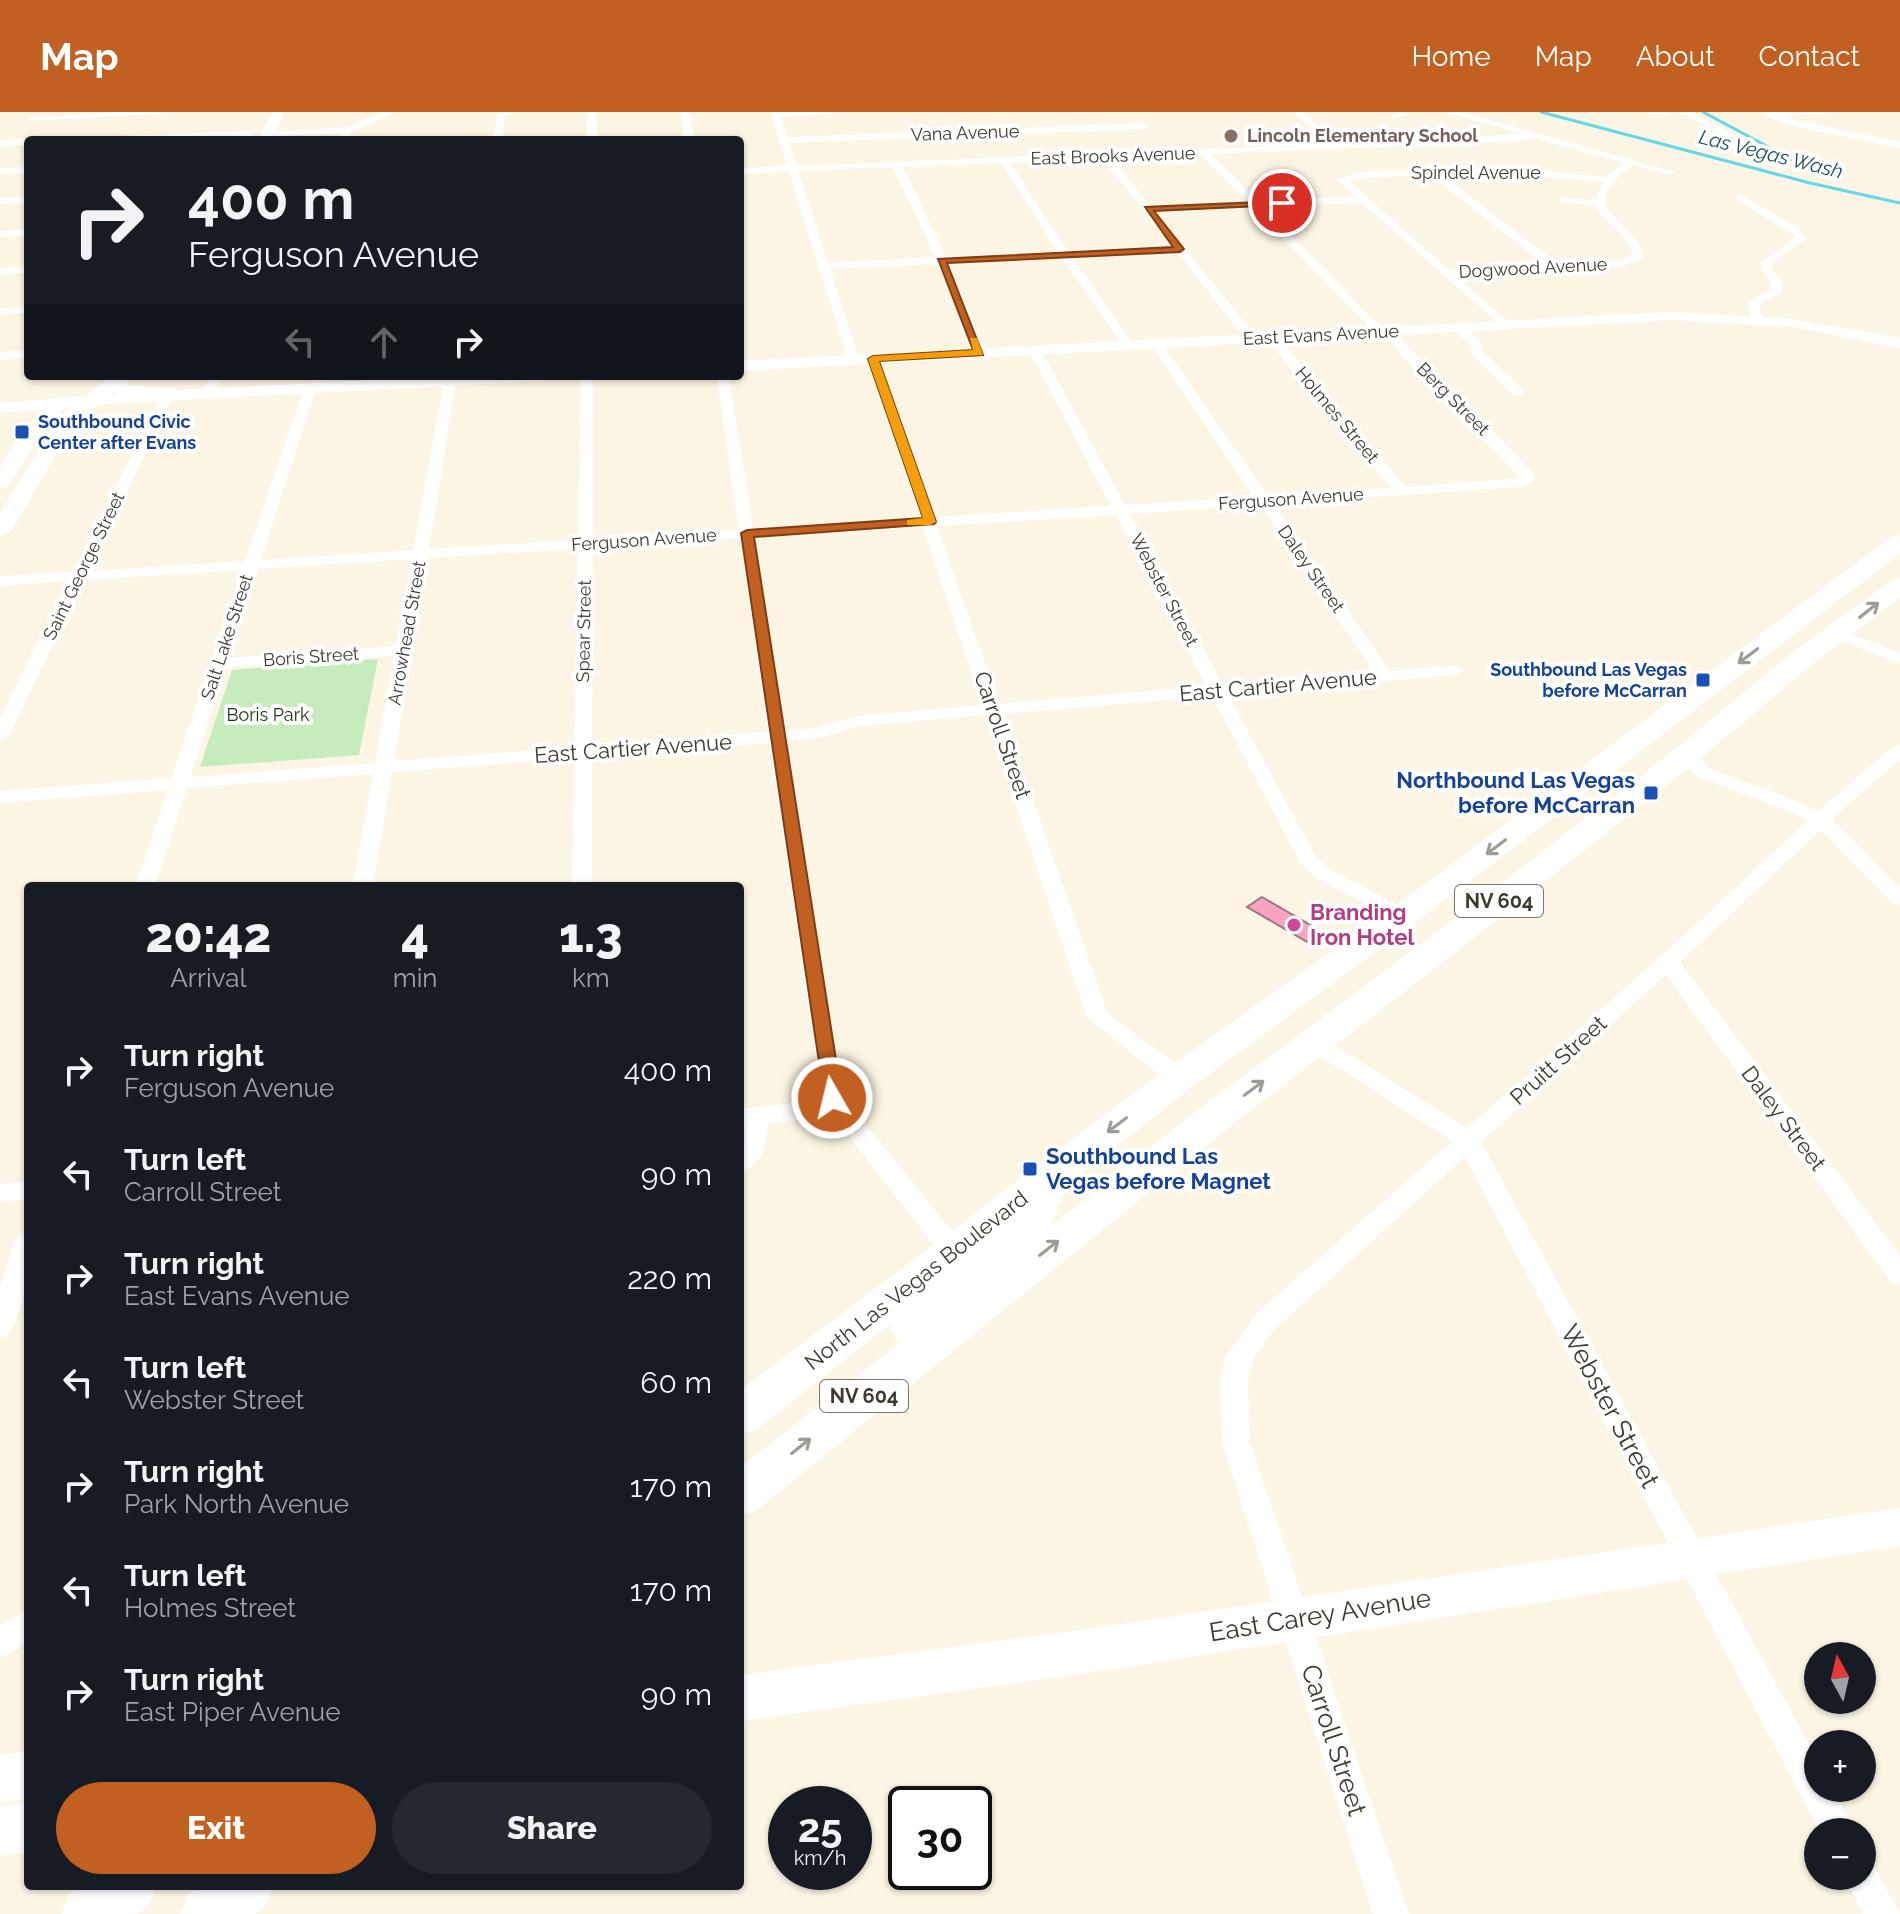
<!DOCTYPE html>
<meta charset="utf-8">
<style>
:root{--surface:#171b24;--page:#242831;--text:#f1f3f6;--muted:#9ea1a6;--accent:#c16020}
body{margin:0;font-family:Raleway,sans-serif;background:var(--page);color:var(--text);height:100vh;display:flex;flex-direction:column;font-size:30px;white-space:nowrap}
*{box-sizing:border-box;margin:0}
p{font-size:26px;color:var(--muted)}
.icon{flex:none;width:44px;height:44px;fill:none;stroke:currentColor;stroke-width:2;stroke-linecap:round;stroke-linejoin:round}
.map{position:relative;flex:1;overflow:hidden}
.sheet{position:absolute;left:24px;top:770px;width:720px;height:1008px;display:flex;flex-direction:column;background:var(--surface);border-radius:8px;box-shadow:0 2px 6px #0004}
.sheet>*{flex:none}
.hud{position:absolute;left:24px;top:24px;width:720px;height:244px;border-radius:8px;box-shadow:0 2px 6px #0004;background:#171b24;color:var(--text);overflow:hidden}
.needle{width:52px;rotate:352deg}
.controls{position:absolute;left:1804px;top:1530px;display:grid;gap:16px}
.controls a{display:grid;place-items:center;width:72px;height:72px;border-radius:50%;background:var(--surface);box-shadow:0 2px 6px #0004;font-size:40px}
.speed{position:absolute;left:768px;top:1674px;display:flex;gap:16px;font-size:40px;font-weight:700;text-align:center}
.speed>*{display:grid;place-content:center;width:104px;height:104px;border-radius:50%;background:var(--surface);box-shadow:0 2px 6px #0004;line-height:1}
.speed small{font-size:20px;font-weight:400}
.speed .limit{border:4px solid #111;border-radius:12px;background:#fff;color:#111}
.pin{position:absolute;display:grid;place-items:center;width:68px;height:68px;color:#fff;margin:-34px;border:4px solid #fff;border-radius:50%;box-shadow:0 2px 8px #0007}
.me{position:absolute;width:88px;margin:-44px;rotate:352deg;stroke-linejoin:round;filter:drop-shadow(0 0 6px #0008)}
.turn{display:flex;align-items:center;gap:28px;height:168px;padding:0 32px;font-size:36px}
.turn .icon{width:104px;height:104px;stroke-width:2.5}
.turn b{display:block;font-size:56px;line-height:68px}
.lanes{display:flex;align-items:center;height:76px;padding:0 32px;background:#0003;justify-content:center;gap:40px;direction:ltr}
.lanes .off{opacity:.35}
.eta{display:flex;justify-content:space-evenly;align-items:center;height:136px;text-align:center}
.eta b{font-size:48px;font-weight:800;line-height:56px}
.action{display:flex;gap:16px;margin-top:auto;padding:16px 32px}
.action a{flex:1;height:92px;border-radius:48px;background:var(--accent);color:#fff;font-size:32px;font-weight:800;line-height:92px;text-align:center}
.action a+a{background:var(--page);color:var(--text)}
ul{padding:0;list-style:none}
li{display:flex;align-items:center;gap:24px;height:104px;padding:0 32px}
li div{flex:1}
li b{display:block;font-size:30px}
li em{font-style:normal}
header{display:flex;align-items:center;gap:48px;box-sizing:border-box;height:112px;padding:0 40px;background:var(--accent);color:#fff}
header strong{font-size:38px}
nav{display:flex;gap:44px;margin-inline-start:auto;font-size:28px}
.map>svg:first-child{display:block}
</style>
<header>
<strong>Map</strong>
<nav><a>Home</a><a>Map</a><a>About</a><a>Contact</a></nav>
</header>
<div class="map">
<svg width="1900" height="1802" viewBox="0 0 1900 1802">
<rect width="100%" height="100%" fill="#fdf5e3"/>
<path fill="#c6ecbd" d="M378,547l-19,96 -159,12 32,-97z"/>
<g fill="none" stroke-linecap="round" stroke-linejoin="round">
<path stroke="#63d8e9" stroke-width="3" d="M1541,0l269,71 90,20
M1703,0l118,63"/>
</g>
<path fill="#f9a3c1" stroke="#987983" stroke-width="2" d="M1262,785l69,40 -15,10 -69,-40z"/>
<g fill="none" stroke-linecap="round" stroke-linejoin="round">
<path fill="#fff" fill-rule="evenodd" d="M116,0h69l-154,9 -4,-3z
M384,0h12l-44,20 -4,8h-10l4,-7 -75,3 -4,-3 84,-6z
M514,0l-9,4 -3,24h-10l6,-27z
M588,0h8l1,28h-10z
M681,0h8l5,28h-10z
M771,0h78l-68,5 6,20 359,-14 4,3 -4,3 -357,14 8,23 533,-22 -37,-32h9l38,31 182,-9 -75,-22h14l213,60 -5,3 -36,-10c-15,12 -28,20 -28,41l34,37 4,15 -21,8 -166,10 53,46 2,3 -6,4 -143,-126 -98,4 110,113 24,16 131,132 6,12 -14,7 -247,17 116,167 66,-6 8,5 -8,5 -228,20 88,162 13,12 81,42 3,5 -3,5h-14l-81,-44 -14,-13 -89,-168 -209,18 105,300 79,58 3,6 -3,6h-16l-84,-66 -101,-303 -126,11 -38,11 -35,4 56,355 119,148 4,7 -4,7 -9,3 -9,-3 -111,-142 -66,7c2,19 -6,44 -27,50v-27l5,-6 -1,-15h-4v-16l82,-9 -53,-357 -177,14v129h-20l2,-128 -182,14 -19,114h-20l20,-112 -186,14 -32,98h-20l33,-96 -168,13v-12l171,-13 71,-208 -158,10 -75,156 -9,5v-23l68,-137 -68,5v-10l73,-4 88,-176 6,-4 6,4 -84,175 156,-10 59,-173 6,-4 6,4 -55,172 152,-10 31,-169 6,-4 6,4 -27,168 149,-9 3,-164h12v163l146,-9 -22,-154h12l24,153 167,-11 -53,-159 6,-4 6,4 55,158 177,-11 -82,-156 6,-4 6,4 84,155 129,-8 -104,-153 6,-4 4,1 108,155 123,-8 -123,-147 -2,-3 6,-4 4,1 130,152 114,-9 -130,-136 -24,-18 -113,-116 -98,4 101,124v6h-8l-71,-90 -105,5 62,88 -6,4 -4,-1 -62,-90 -113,5 36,90 -6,4c-17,-9 -19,-41 -25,-58 -4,-12 -11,-24 -16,-35l-108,5 29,91 -10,3 -60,-191 -49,2v-6l47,-2zM1534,26l90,25 -18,14 -102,-10 -146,5 -21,8 19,17 -98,4 -47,-47 298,-12zM1201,43l46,47 -97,4 -38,-48zM1102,47l70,87 -104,5 -58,-88zM1001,51l57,89 -112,5 -43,-90zM893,55l42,90 -107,6 -30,-92zM1504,61l99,9 -8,18 -33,-2 -5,3 38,5c10,18 32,29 38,49l-13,5 -63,3 -115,-88zM1430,63l114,89 -95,6 -100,-89 10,-3zM1260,393l114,167 -151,13 -93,-171zM1116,403l90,171 -207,18 -62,-178zM923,415l59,178 -123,11 -39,11 -35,4 -30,-193zM740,426l28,194 -176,14 1,-198zM578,437l-4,198 -180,14 33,-203zM412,447l-16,87 -167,12 29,-89zM394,544l-19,107 -185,14 36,-109z
M1400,0h11l-19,7v-4z
M1637,0h34l-4,3z
M1672,0h21l41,23 -3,6h-6v-5l-37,-20z
M1769,0h80l-83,5z
M250,19l3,5 -165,4 5,-3z
M28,27l3,1h-3v5l-28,1v-6z
M28,55v6l-28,1v-6z
M1738,81l59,34 10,11 -35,25v6l10,13v10l-22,12 2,15 -6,4 -6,-4 -2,-17 22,-12v-8l-9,-13 1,-7 34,-25 -61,-39z
M28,85v6l-28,1v-6z
M28,118v6l-28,1v-6z
M28,155v6l-28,1v-6z
M28,195v6l-28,1v-6z
M1454,213h8l18,15 3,12 40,37v6h-10l-40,-39 -3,-12 -16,-13z
M28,238v8l-28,2v-8z
M210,264h12l-10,20 -5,1 -6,-4z
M1839,517l61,24v11l-67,-27v-6z
M1900,633v14l-68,60 68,69v18l-7,-2 -72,-74 -141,132 220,294v29l-9,-3 -225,-307 -185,167 337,619v27h15l22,44h-35l-355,-675 -192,174 -21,30 -4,20 2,61 159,472h-36l-151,-472 -2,-61 5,-23 30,-43 197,-174 -145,-93 -3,-5 3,-5h16l144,90 220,-195 121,-113c-37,-17 -75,-29 -114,-45 -5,-8 -14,-10 -19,-18l3,-4c12,-3 25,4 31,15 37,15 73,26 109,43l76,-65z
M28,1069v18l-28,3v-18z
M28,1119c0,37 -1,70 -19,104l-9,3v-51l15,-46 4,-7z
M28,1498v33l-28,15v-33z
M1862,1747l11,5 27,50h-37l-19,-38h18z"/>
<path fill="#fff" fill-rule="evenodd" d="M1757,0h16l22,8 105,22v6l-112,-23z
M1673,200l120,7 107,19v10l-107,-21 -120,-7 -933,51v-10z
M452,264h100l-8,5 -421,22 -123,10v-10l123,-10z"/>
<path fill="#fff" fill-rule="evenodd" d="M273,0h12l-14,28h-14z
M110,264h21l-3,9 50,4 9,6c-10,9 -62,4 -74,-4l-39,33 -63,107 -11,6v-24l56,-92z
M55,291l9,6 -20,21 -37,57 -7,2c0,-6 0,-13 0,-19 3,-16 39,-63 55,-67z
M1900,1396v38l-812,127 -348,48v-46l348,-46z
M28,1639v48l-28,4v-48z
M28,1690v50l-28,4v-50z"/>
<path fill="#fff" fill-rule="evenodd" d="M1900,423v19l-485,369 -223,164 -124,98 -18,41 158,-124 228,-169 237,-182 116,-96 102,-74 9,-3v20l-91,69 -114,96 -235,186 -224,173 -479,388 -17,6v-49l161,-125 -4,-1 -7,-13 3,-6 -137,108 -16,5v-45l426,-321 225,-160 500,-372z
M80,1774h77l-9,20 -10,8h-77l9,-20z
M198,1774h76l-9,20 -10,8h-75l9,-20z"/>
</g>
<defs><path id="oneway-shaft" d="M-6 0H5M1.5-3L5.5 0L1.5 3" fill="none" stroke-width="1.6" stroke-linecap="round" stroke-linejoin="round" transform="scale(2)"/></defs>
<g stroke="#9f9c96">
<use href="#oneway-shaft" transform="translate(1869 498) rotate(-38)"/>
<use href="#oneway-shaft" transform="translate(1748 544) rotate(143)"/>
<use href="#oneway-shaft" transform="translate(1496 735) rotate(143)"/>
<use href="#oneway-shaft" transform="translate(1254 976) rotate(-37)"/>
<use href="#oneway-shaft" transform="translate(1117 1013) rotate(143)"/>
<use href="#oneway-shaft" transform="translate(1049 1136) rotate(-38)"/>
<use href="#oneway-shaft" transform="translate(801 1334) rotate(-39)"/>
</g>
<path fill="#c16020" stroke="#7d3e15" stroke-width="2" d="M1282,89l3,4 -131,6 30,38 -4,3 -233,11 36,92 -104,6 57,161 -2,2 -180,13 88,561 -10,7 -7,-2 -84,-570 6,-3 176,-12 -55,-159 5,-3 100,-6 -35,-91 235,-12 -28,-40z"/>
<path fill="#f59e0b" d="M970,226h7l6,17 -104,6 57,161 -6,3h-23v-5l16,-2 -55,-159 5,-3 100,-6z"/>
<circle fill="#8d6e63" stroke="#fff" stroke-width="3" cx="1231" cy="24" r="8"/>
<g fill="#1a4fb4" stroke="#fff" stroke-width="3">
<rect x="14" y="312" width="16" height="16" rx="4"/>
<rect x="1695" y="560" width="16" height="16" rx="4"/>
<rect x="1643" y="673" width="16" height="16" rx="4"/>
<rect x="1022" y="1049" width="16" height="16" rx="4"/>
</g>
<circle fill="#d1479c" stroke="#fff" stroke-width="3" cx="1294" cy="813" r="8"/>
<g text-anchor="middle" stroke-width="8" stroke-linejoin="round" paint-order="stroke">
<g font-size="18" fill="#3f3a2e" stroke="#fff">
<text transform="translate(965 21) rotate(-2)" y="6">Vana Avenue</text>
<text transform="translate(1113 44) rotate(-2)" y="6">East Brooks Avenue</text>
<text x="1476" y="67">Spindel Avenue</text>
<text transform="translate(1533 156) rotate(-3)" y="6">Dogwood Avenue</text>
<text transform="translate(1321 223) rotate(-3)" y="6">East Evans Avenue</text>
<text transform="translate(1453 287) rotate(45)" y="6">Berg Street</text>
<text transform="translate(1337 303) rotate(50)" y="6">Holmes Street</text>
<text transform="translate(1291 387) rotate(-4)" y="6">Ferguson Avenue</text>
<text transform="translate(644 428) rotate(-4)" y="6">Ferguson Avenue</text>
<text transform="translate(84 454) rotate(-64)" y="6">Saint George Street</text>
<text transform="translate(1311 457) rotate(55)" y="6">Daley Street</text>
<text transform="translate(1164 478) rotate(62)" y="6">Webster Street</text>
<text transform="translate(584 519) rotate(-89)" y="6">Spear Street</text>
<text transform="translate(407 521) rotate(-80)" y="6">Arrowhead Street</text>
<text transform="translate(227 525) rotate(-72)" y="6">Salt Lake Street</text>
<text transform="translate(311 545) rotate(-4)" y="6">Boris Street</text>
</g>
<g font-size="18" font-weight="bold" fill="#785e54" stroke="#fff" text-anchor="start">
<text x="1247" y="30">Lincoln Elementary School</text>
</g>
<g font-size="18" font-weight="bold" fill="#164399" stroke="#fff" text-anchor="start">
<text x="38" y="316">Southbound Civic<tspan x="38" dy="21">Center after Evans</tspan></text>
<text x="1687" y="564" text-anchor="end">Southbound Las Vegas<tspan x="1687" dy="21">before McCarran</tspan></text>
</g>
<g font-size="18" fill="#13380b" stroke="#fff">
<text x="268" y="609">Boris Park</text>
</g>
<g font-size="20" font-style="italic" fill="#1a4e55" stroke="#fff">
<text transform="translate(1771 42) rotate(14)" y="7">Las Vegas Wash</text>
</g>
<g fill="#fff" stroke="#79756d" stroke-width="2">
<rect x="1455" y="773" width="88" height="32" rx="6"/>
<rect x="820" y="1268" width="88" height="32" rx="6"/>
</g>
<g font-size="20" font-weight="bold" fill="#3f3a2e">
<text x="1499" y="796">NV 604</text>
<text x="864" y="1291">NV 604</text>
</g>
<g font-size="22" fill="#3f3a2e" stroke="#fff">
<text transform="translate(1278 573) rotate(-5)" y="8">East Cartier Avenue</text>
<text transform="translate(1003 623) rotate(71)" y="8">Carroll Street</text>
<text transform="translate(633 636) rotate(-4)" y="8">East Cartier Avenue</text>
<text transform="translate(1558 948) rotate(-42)" y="8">Pruitt Street</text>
<text transform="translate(1784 1006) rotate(53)" y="8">Daley Street</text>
<text transform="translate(916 1168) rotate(-38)" y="8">North Las Vegas Boulevard</text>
</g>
<g font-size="22" font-weight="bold" fill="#164399" stroke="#fff" text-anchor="end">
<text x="1635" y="676">Northbound Las Vegas<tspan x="1635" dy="25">before McCarran</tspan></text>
<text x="1046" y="1052" text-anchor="start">Southbound Las<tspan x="1046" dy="25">Vegas before Magnet</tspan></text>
</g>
<g font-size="22" font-weight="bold" fill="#b23c85" stroke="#fff" text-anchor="start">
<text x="1310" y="808">Branding<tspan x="1310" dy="25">Iron Hotel</tspan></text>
</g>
<g font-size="26" fill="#3f3a2e" stroke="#fff">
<text transform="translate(1610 1294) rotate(62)" y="9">Webster Street</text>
<text transform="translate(1320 1503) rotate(-9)" y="9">East Carey Avenue</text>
<text transform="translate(1334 1628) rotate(72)" y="9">Carroll Street</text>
</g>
</g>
</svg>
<div class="controls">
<a><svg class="needle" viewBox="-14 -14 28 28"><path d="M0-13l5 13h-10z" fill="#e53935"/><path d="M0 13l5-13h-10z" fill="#9ea1a6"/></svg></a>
<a>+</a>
<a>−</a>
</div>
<div class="speed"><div>25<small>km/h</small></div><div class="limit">30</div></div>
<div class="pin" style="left:1282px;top:91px;background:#d93025"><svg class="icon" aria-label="arrive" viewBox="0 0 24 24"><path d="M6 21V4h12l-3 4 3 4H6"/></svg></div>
<svg class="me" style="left:832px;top:986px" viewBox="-20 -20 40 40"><circle r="17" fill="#c16020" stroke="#fff" stroke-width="3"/><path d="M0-11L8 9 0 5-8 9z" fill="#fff"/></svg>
<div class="hud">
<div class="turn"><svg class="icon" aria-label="right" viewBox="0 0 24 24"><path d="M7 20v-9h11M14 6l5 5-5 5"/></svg><div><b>400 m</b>Ferguson Avenue</div></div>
<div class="lanes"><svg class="icon off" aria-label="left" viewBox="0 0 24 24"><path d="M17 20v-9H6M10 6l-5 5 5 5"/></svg><svg class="icon off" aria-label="ahead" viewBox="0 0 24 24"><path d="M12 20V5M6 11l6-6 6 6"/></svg><svg class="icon" aria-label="right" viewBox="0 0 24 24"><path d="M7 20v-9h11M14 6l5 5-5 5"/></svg></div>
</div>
<section class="sheet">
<div class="eta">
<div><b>20:42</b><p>Arrival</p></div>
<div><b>4</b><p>min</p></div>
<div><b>1.3</b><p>km</p></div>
</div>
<ul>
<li><svg class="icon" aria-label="right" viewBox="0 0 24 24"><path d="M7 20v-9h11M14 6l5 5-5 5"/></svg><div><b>Turn right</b><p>Ferguson Avenue</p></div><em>400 m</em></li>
<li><svg class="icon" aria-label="left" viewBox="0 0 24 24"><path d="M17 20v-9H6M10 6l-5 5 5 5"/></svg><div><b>Turn left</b><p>Carroll Street</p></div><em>90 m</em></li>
<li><svg class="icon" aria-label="right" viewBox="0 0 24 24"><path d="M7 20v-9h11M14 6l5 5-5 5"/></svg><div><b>Turn right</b><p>East Evans Avenue</p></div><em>220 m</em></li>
<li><svg class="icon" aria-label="left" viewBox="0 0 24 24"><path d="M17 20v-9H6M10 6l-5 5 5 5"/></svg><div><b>Turn left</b><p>Webster Street</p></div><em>60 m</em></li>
<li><svg class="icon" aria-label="right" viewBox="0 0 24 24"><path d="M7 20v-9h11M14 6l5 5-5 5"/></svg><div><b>Turn right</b><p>Park North Avenue</p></div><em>170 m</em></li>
<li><svg class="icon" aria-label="left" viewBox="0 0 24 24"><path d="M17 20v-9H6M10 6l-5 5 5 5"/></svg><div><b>Turn left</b><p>Holmes Street</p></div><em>170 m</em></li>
<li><svg class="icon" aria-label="right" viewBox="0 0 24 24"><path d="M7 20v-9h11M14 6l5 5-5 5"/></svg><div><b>Turn right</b><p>East Piper Avenue</p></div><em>90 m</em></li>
</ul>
<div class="action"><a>Exit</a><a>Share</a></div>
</section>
</div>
